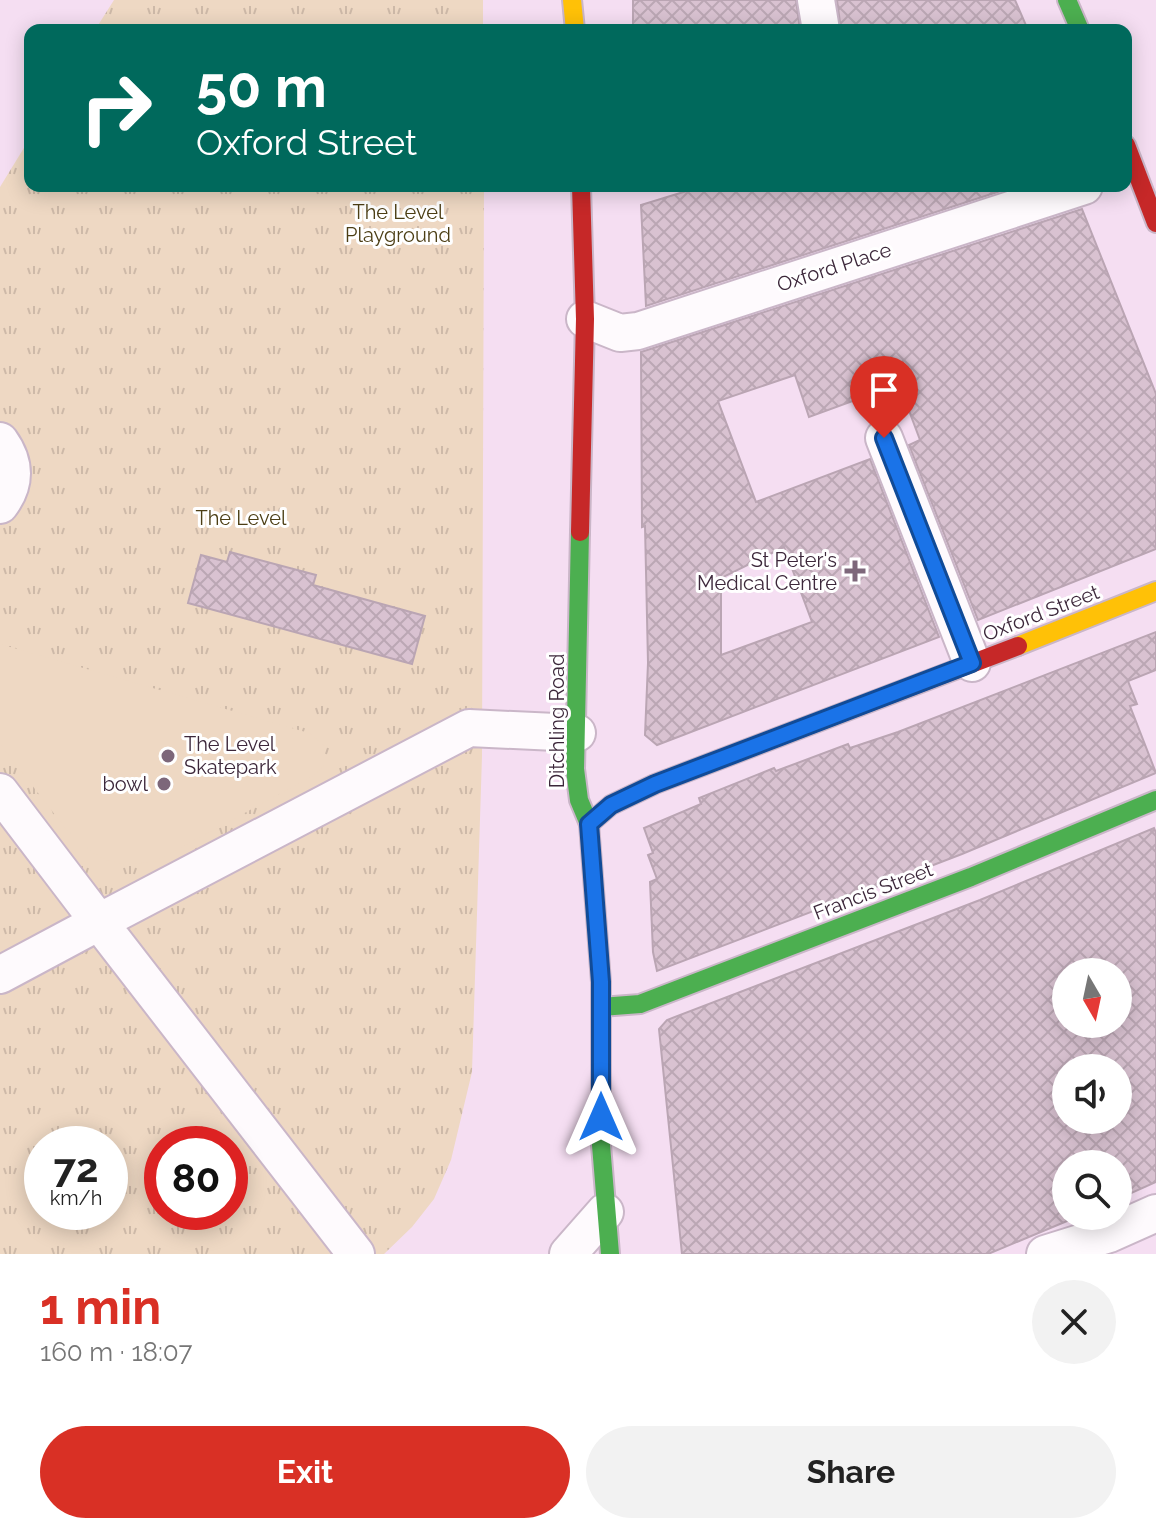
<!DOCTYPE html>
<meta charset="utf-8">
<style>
:root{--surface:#fff;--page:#f2f2f2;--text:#222;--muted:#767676;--accent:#d93025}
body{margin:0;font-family:Raleway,sans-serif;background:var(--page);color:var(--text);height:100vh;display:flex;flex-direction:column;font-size:30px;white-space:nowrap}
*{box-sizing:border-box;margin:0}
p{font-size:26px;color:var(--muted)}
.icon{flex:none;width:44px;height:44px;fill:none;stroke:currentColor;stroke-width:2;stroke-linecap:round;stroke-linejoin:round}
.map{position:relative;height:1254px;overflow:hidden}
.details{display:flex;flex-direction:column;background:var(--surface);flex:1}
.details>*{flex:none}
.guide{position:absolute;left:24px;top:24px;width:1108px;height:168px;border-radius:16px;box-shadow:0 4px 20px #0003;background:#00695c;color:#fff;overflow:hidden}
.needle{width:52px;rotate:171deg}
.tools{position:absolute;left:1052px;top:958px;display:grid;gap:16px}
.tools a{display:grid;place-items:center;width:80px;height:80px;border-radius:50%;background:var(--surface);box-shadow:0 4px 20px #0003;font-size:40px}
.speed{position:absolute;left:24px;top:1126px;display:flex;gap:16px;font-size:40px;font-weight:700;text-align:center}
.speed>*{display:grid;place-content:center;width:104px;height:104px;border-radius:50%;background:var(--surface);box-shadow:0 4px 20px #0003;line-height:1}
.speed small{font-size:20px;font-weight:400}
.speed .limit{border:12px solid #d22;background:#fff;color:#111}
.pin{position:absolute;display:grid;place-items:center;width:68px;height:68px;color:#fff;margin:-82px -34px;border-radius:50% 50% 50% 0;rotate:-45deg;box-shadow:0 0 8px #0007}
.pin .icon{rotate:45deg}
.me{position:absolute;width:88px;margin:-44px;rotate:0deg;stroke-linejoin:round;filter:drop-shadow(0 0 6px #0008)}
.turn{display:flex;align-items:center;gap:28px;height:168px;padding:0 40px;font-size:36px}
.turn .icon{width:104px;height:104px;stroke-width:2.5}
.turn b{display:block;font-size:56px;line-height:68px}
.round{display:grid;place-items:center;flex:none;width:84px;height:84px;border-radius:42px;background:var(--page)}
.summary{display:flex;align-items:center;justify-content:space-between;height:136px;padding:0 40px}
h1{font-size:48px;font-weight:700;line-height:60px;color:var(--accent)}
.primary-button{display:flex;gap:16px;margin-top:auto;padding:16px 40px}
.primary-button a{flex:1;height:92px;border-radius:48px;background:var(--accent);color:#fff;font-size:32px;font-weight:700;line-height:92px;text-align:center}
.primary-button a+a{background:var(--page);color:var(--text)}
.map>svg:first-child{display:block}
</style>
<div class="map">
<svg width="1156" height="1254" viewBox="0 0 1156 1254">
<defs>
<pattern id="grass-tufts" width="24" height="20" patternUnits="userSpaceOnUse" patternTransform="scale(2)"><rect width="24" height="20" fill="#eed8c3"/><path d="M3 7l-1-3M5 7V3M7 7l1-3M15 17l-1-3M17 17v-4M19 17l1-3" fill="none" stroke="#cdb9a8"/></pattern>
<pattern id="building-cross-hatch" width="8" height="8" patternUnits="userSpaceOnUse" patternTransform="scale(2)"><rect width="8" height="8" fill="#d9c2d1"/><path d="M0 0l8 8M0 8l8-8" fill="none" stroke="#bba7b4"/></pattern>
</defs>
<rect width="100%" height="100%" fill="#f5def2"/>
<path fill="url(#grass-tufts)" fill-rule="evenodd" d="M114,0h369v30h-388z
M30,138v48h454l-2,570 -10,316 -21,88 -17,39 -22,28 -28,27h-384v-1067zM42,1144h68v68h-68zM162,1144h68v68h-68z"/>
<path fill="#eed8c3" d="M0,644l309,89 16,13v18l-9,10 -160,87 -29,4 -21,-5 -14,-8 -26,-23 -66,-85z"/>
<path fill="url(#building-cross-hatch)" stroke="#baa5b3" stroke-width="2" fill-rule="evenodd" d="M633,0h163l4,30h-167z
M837,0h178l13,30h-187z
M703,186h313l-370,120 -5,-101z
M1082,209l74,185v155l-178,71 -69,-175 11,-5 -21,-56 -90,33 -14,-42 -77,26 38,101 114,-43 69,178 -282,108 -12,-10 3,-72 -3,-137 -3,1 -1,-175zM784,547l28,75 -91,33v-77z
M230,552l86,23 -3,10 112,31 -13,48 -224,-61 13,-48 26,7z
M1156,632v38l-28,11 9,23 -7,2 26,67 -194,81 -305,117 -4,-19 -3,-70 7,-3 -9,-24 5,-2 -9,-25 57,-24 -2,-6 75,-30 2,3 72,-27 2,4 48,-16z
M1154,828l2,5v349l-38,17v-35h-52v52h13l-91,38h-306l-23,-225 8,-9 313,-120zM1066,972h52v52h-52zM1066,1068h52v52h-52z"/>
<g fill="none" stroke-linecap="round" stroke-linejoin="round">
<defs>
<path id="street" d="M816,0l5,30
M585,319l35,14 18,-2 446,-145
M884,438l88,225
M0,441c16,22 16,43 0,64
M0,792l99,130 370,-194 108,5
M0,975l99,-53 257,332
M568,1254l37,-42
M1045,1254l64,-20 47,-21"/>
<path id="fast" d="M1067,0l13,30
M580,532l-5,237 4,31 10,24 12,158v163l9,109
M601,1007l39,-3 331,-127 185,-77"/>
<path id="slow" d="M572,0l3,30
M1018,646l138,-55"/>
<path id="jam" d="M1126,145l30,78
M580,532l5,-213 -4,-133
M589,824l22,-19 44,-21 363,-138"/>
</defs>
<use href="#street" stroke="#cab6c8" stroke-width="40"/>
<use href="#fast" stroke="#cab6c8" stroke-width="22"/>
<use href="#slow" stroke="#cab6c8" stroke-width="22"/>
<use href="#jam" stroke="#cab6c8" stroke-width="22"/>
<use href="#street" stroke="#fefafd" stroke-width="36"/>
<use href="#fast" stroke="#4caf50" stroke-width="18"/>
<use href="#slow" stroke="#ffc107" stroke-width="18"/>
<use href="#jam" stroke="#c62828" stroke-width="18"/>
</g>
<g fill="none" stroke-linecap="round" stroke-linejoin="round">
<defs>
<path id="route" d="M601,1117v-135l-12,-158 22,-19 44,-21 317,-121 -88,-225"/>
</defs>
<use href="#route" stroke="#114b97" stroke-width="20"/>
<use href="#route" stroke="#1a73e8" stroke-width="14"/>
</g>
<g fill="#7d677a" stroke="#fff" stroke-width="3">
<path d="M851 559h8v8h8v8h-8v8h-8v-8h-8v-8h8z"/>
<circle cx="168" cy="756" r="8"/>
<circle cx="164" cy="784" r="8"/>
</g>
<g text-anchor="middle" stroke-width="6" stroke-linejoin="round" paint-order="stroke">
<g font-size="20" fill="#4c3e14" stroke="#fff">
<text x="398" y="219">The Level<tspan x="398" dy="23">Playground</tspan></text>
<text x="241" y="525">The Level</text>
</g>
<g font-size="20" fill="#3c273a" stroke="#fff">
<text transform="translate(834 267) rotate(-18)" y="7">Oxford Place</text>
<text transform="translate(1041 613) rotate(-21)" y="7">Oxford Street</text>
<text transform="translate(557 721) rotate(-90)" y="7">Ditchling Road</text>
<text transform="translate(873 891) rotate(-21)" y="7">Francis Street</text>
</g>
<g font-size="20" fill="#3c273a" stroke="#fff" text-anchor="end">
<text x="837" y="567">St Peter's<tspan x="837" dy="23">Medical Centre</tspan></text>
<text x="184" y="751" text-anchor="start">The Level<tspan x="184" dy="23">Skatepark</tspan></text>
<text x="148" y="791">bowl</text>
</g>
</g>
</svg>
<div class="tools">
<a><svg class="needle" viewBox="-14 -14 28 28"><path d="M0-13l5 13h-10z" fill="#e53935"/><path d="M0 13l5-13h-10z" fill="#767676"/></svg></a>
<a><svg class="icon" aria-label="sound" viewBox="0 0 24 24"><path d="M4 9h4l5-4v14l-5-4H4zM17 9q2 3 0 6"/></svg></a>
<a><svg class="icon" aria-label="search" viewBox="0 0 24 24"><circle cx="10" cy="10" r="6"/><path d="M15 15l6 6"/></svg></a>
</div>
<div class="speed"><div>72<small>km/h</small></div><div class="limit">80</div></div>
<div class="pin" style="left:884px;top:438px;background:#d93025"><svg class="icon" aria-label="arrive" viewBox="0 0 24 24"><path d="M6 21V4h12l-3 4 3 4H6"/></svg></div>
<svg class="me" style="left:601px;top:1117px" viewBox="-20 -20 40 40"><path d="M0-17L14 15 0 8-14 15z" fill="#1a73e8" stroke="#fff" stroke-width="4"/></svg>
<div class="guide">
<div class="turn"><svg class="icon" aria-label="right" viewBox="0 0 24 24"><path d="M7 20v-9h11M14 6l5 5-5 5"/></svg><div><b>50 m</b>Oxford Street</div></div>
</div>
</div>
<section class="details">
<div class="summary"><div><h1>1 min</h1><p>160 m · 18:07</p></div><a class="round"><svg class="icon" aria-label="close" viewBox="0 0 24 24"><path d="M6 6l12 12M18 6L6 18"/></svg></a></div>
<div class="primary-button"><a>Exit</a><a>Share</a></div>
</section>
